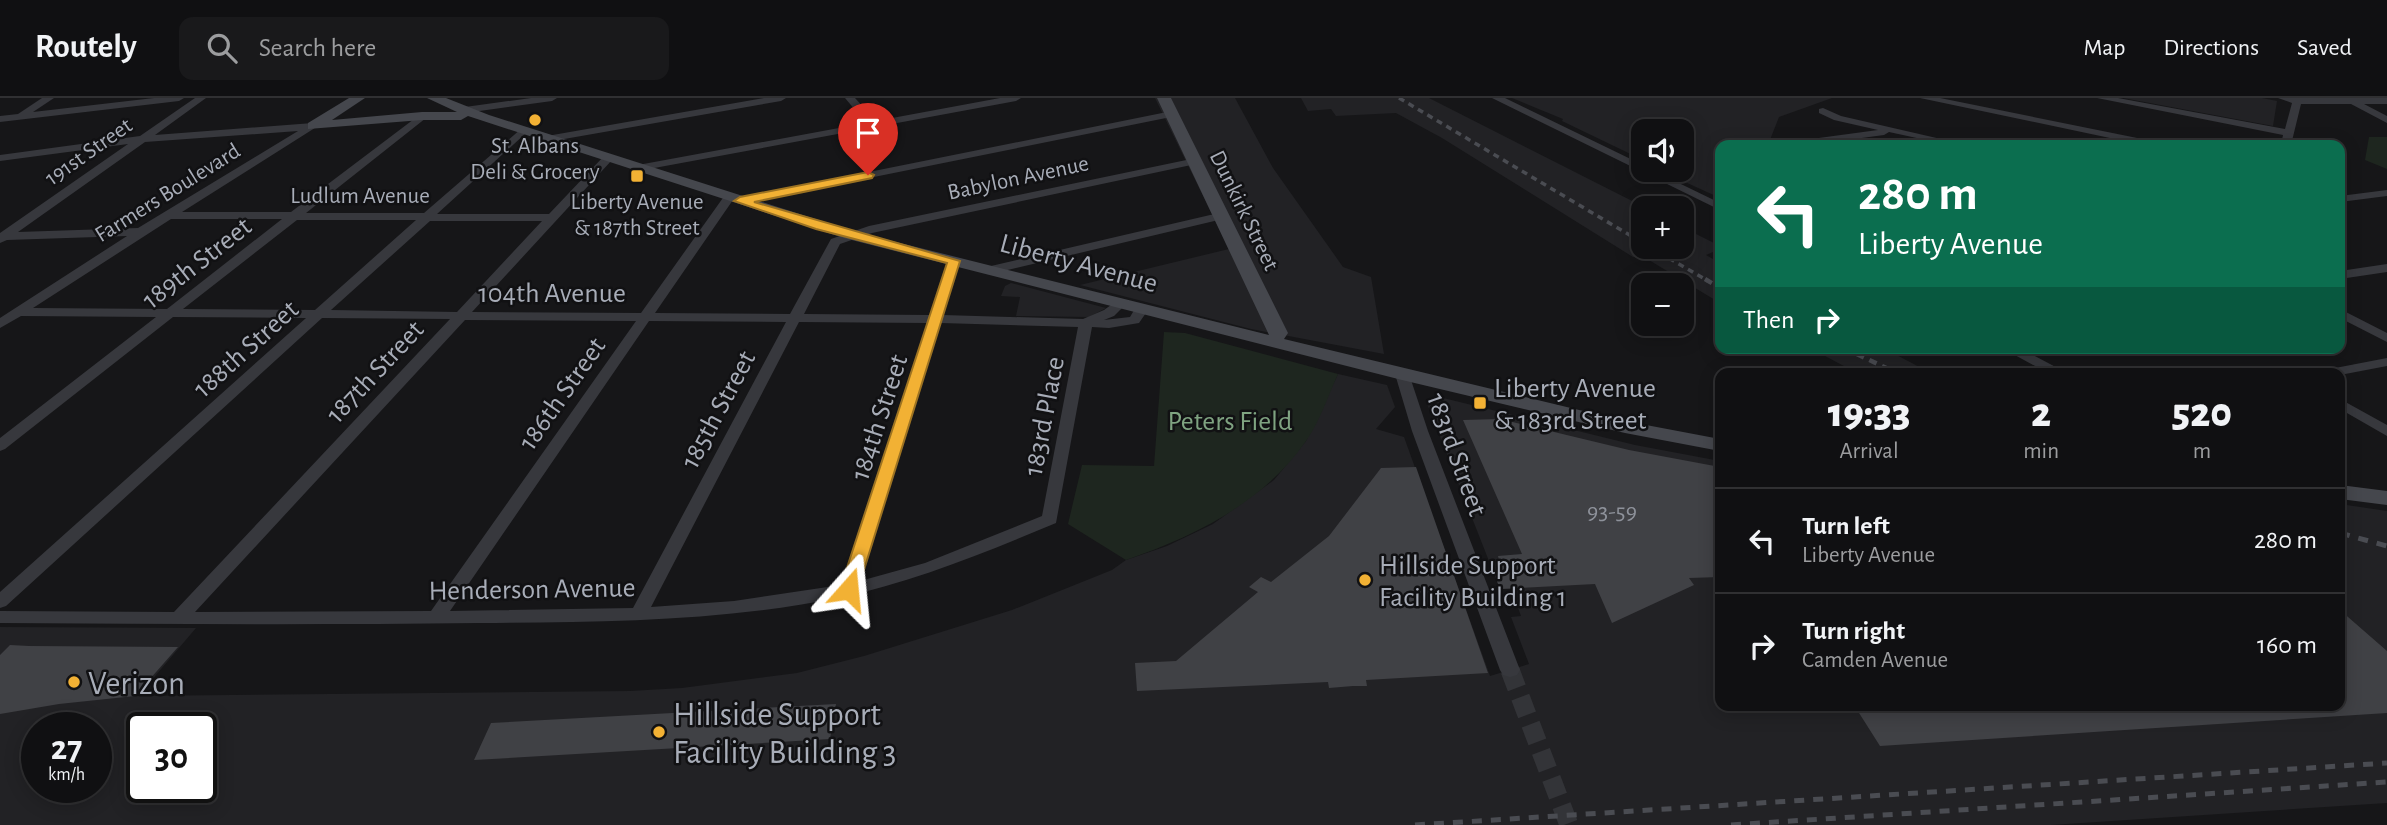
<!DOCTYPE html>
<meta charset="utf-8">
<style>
:root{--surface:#101012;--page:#19191b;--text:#f1f3f6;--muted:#9c9d9f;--line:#303032}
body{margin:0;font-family:"Alegreya Sans",sans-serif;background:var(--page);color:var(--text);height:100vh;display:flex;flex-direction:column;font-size:26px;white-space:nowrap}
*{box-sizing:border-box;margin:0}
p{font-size:23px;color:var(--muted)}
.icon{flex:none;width:38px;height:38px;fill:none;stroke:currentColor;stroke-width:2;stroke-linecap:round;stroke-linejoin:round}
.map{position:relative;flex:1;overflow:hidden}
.details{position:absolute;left:1715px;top:270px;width:630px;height:343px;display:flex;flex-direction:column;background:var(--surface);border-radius:14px;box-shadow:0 4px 18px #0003,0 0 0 2px var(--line)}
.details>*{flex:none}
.banner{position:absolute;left:1715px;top:42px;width:630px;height:214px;border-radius:14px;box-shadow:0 4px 18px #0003,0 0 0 2px var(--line);background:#0b6e4f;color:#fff;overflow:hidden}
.tools{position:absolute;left:1631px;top:21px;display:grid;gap:14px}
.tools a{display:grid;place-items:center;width:63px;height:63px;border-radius:14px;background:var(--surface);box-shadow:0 4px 18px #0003,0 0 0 2px var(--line);font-size:35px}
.speed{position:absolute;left:21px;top:614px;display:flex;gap:14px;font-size:35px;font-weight:700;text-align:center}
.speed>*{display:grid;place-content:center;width:91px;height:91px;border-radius:50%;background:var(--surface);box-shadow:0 4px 18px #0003,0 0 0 2px var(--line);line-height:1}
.speed small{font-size:18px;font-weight:400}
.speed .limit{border:4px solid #111;border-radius:10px;background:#fff;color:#111}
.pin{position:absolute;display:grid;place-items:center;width:60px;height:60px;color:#fff;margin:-72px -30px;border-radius:50% 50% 50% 0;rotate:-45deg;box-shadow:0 0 7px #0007}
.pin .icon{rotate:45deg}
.me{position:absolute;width:77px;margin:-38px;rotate:18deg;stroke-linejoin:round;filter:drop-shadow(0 0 5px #0008)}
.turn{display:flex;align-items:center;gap:24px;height:147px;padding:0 28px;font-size:32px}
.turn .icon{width:91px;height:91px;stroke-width:2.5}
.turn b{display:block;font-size:49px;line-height:60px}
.then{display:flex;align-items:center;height:66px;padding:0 28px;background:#0003;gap:14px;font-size:26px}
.eta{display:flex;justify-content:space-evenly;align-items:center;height:119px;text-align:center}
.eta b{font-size:42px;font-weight:800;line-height:49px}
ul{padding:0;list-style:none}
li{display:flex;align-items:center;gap:21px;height:105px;padding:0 28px;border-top:2px solid var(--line)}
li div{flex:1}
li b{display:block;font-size:26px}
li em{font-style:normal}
header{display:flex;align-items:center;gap:42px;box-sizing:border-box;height:98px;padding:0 35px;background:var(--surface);border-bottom:2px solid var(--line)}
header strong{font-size:33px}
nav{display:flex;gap:38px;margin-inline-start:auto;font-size:24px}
.search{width:490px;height:63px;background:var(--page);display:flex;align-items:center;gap:18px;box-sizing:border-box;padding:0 24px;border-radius:14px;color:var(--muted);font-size:26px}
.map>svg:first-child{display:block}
</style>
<header>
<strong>Routely</strong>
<div class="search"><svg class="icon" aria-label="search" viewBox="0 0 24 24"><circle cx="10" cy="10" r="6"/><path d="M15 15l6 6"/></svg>Search here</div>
<nav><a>Map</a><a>Directions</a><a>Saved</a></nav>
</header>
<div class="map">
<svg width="2387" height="727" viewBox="0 0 2387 727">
<rect width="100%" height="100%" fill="#161618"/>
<path fill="#222225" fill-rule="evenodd" d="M1155,0h80l38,70 70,99 28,10 13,77 -133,-25 -171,-44 149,-36z
M1301,0h128l217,110h-3v39h39v-20l38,19v3l-14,6 14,8v40l-76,-46h-11l-191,-119 -46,-25 -60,3 -5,-7 -23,2z
M1512,0h320l-53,19 -11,28h-48v53l-61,-28h23v-39h-39v29l-81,-39 1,-2z
M2123,0h139l15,3 -4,25z
M1011,185l95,25 -17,9 -73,-1 4,-19 -19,-1 4,-10z
M1810,250h73l48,25h-74z
M1338,276l49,11 8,22 -19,22 28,8 86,239 39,-12 -18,-47 10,-1 -10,-27h-11l-74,-188 9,-5 200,49 85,16v244h620v-201l47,7v292l-336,22h-2051v-198l196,1 -58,68 492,-5 52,-3 115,-15 67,-17 148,-46 100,-40 14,-10 41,-14 46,-22 61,-44 32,-39zM37,630h59v60h-59zM142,630h59v60h-59z"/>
<path fill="#1e261f" d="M2369,39h18v32l-22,-9z
M1164,234l21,1 153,41c-10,22 -18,47 -32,67 -43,62 -111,95 -180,119l-58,-36 14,-59 72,1z"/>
<path fill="#404145" d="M1500,321l129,31 91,17v110l-31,1 5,7 -82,38 -17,-39 -95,5 -11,-28 10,-1 -1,-4 24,-2 -59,-134z
M1416,369l72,206 -122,7 1,6h-14l-24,2 -1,-6 -191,9 -2,-28 41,-2 82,-69 -9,-5 12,-10 10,5 58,-46 52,-68z
M2340,512l47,41v62l-507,33 -26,-41h486z
M10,547l19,1 149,1 -43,49 -76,8 -59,10v-59z
M836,606l-6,35 -356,21 17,-37z"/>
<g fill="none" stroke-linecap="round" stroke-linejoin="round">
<path stroke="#333438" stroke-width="19" stroke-dasharray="19 10" stroke-linecap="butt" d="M1510,572l59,155"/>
<path fill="#37383d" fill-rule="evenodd" d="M42,0h12l-21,14 121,-14h30l-5,3 -179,21v-6l18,-2z
M195,0h11l-51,37 158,-12 5,3 -136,86h109l131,-99 5,3 -1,2 -120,95h118l98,-85 5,3 -1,2 -89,81h112l55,-58h8v4l-140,152 169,1 84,-118 4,-1 6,3 -80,116 135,1 41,-75 38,-13 327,-68 5,3 -5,3 -324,69 -32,11 -36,70 126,1 18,-54 6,-4 6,4 -17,54 140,4 21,-9 14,-10 5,1v6l-9,9 -10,4 26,-3 6,-10 5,-1 7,4 -9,13 -30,5 -17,-1 -36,196c-72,30 -142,59 -218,75 -119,24 -239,24 -359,25 -160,2 -319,1 -479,0v-12l174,1 276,-293 -128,-1 -316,288 -6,2v-16l306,-274 -133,-1 -168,132 -5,2v-13l156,-121 -135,-1 -21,12v-10l127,-82 -120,4 -7,3v-10l128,-89 -128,17v-6l140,-19zM298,33l-160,97 -120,4 127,-90zM171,121h111l-115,90 -134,-1zM297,122h119l-101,90 -132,-1zM430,123h112l-85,91 -126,-2zM465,222l171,1 -205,290 -236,1zM649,223l137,1 -153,286 -183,3zM799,224l128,1 -86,262 -107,16 -83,6zM941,225l137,4 -36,189 -117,47 -65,18z
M531,0h26l-5,3 -87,12 -5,-3 5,-3z
M764,0h22l-5,3 -234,41 -5,-3 5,-3z
M845,0h10l21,23 124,-23h21l-5,3 -378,70 -5,-3 5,-3 228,-42z
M1492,0h13l138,67v5h9l68,33v7z
M1920,0h20l217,44 5,3h-19z
M2097,0h21l167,31 7,-26 -14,-5h109v6h-23l23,12v7l-36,-19h-50l-10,41h-10l2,-10z
M1823,10l18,8 126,29h-18l-60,-13 -5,3 -74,10h-26l5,-3 89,-12 -44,-10 -15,-7v-4z
M1172,13l5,3 -1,2 -436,88 -6,-3 6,-3z
M2387,92v6l-47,6v-6z
M1223,114l6,4 -2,2 -236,56 -6,-4 6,-4z
M2387,166v8l-47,7v-8z
M2340,211l47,24v9l-47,-24z
M2002,250h18l47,25h-19z
M2387,260v8l-47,9v-2h-17l7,-4z
M1402,272l7,4 19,57 92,239 -3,5 -7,2 -7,-2 -3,-5 -88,-239 -17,-57z
M2340,301l47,26v11l-47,-27z"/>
<path fill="#45474d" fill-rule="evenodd" d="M349,0h16l-33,22 90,-8h35l-30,-14h19l43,17 367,117 413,103 -112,-237h14l117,235 -4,6 341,82 95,18v12l-95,-18 -223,-53 -558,-142 -376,-122 -7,4h-39l-114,9v-6z
M2340,387l47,6v14l-47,-6z"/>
<path stroke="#4a4c52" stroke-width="3.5" stroke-dasharray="6 5" stroke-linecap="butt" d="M1399,0l244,145
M1650,149l58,34"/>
<path stroke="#4a4c52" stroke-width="4.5" stroke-dasharray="8 6" stroke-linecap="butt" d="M1705,181l15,9
M1844,250l53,25"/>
<path stroke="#4a4c52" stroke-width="5" stroke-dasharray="10 9" stroke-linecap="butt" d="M2340,435l47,13
M1415,727l972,-62
M1731,727l656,-43"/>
</g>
<path fill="#f2b134" stroke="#9d7322" stroke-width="2" d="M868,74l6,3 -2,3 -118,24 206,59 -102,328 -9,6 -9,-6 107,-326 -131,-34 -82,-28 6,-4z"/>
<g fill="#f2b134" stroke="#111113" stroke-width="2.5">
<circle cx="535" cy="22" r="7"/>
<rect x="630" y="71" width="14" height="14" rx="3.5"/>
<rect x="1473" y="298" width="14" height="14" rx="3.5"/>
<circle cx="1365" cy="482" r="7"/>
<circle cx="74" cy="584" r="7"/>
<circle cx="659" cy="634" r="7"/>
</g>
<g text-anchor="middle" stroke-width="5" stroke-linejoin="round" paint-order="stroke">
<g font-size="23" fill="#a8adb8" stroke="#111113">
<text x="535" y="55">St. Albans<tspan x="535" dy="26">Deli &amp; Grocery</tspan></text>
<text x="637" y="111">Liberty Avenue<tspan x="637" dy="26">&amp; 187th Street</tspan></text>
</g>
<g font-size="23" fill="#a8adb8" stroke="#111113">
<text transform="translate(88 53) rotate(-35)" y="8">191st Street</text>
<text transform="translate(1018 79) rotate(-12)" y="8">Babylon Avenue</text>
<text transform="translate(167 94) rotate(-32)" y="8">Farmers Boulevard</text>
<text x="360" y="105">Ludlum Avenue</text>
<text transform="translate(1245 112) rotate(64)" y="8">Dunkirk Street</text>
</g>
<g font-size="24" fill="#8e929b">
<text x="1612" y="421">93-59</text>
</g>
<g font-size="28" fill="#a8adb8" stroke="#111113">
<text transform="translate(196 164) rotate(-38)" y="10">189th Street</text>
<text transform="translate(1079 164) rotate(15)" y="10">Liberty Avenue</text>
<text x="552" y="204">104th Avenue</text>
<text transform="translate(245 250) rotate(-42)" y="10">188th Street</text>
<text transform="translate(374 273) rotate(-47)" y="10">187th Street</text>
<text transform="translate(561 295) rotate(-55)" y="10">186th Street</text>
<text transform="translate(717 311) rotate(-62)" y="10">185th Street</text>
<text transform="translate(1043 318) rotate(-79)" y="10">183rd Place</text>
<text transform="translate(878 319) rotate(-72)" y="10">184th Street</text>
<text transform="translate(1458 356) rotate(70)" y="10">183rd Street</text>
<text transform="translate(532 490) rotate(-1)" y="10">Henderson Avenue</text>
</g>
<g font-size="28" fill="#a8adb8" stroke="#111113" text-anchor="start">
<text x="1494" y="299">Liberty Avenue<tspan x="1494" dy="32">&amp; 183rd Street</tspan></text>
<text x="1379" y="476">Hillside Support<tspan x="1379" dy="32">Facility Building 1</tspan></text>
</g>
<g font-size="28" fill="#7fa381" stroke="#111113">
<text x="1230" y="332">Peters Field</text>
</g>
<g font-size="33" fill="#a8adb8" stroke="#111113" text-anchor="start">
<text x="88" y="596">Verizon</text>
<text x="673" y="627">Hillside Support<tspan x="673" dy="38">Facility Building 3</tspan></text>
</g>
</g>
</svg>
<div class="tools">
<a><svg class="icon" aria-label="sound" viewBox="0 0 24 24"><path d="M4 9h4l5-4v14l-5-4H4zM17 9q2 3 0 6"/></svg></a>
<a>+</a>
<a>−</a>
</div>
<div class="speed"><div>27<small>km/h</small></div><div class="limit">30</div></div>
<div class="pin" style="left:868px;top:77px;background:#d93025"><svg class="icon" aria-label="arrive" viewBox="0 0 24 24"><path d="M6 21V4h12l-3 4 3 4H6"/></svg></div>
<svg class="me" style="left:849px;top:491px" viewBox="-20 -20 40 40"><path d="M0-17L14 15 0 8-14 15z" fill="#f2b134" stroke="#fff" stroke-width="4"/></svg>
<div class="banner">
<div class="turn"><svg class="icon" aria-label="left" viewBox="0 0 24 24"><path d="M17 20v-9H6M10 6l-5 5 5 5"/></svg><div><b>280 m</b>Liberty Avenue</div></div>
<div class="then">Then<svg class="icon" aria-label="right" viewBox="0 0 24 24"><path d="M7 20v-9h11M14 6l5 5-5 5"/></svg></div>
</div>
<section class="details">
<div class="eta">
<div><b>19:33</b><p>Arrival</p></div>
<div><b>2</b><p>min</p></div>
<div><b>520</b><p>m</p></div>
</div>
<ul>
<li><svg class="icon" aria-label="left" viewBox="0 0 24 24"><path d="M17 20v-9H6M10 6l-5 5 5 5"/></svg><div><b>Turn left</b><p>Liberty Avenue</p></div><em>280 m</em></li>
<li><svg class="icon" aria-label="right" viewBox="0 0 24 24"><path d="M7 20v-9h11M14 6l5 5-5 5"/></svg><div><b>Turn right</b><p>Camden Avenue</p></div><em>160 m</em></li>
</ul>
</section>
</div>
